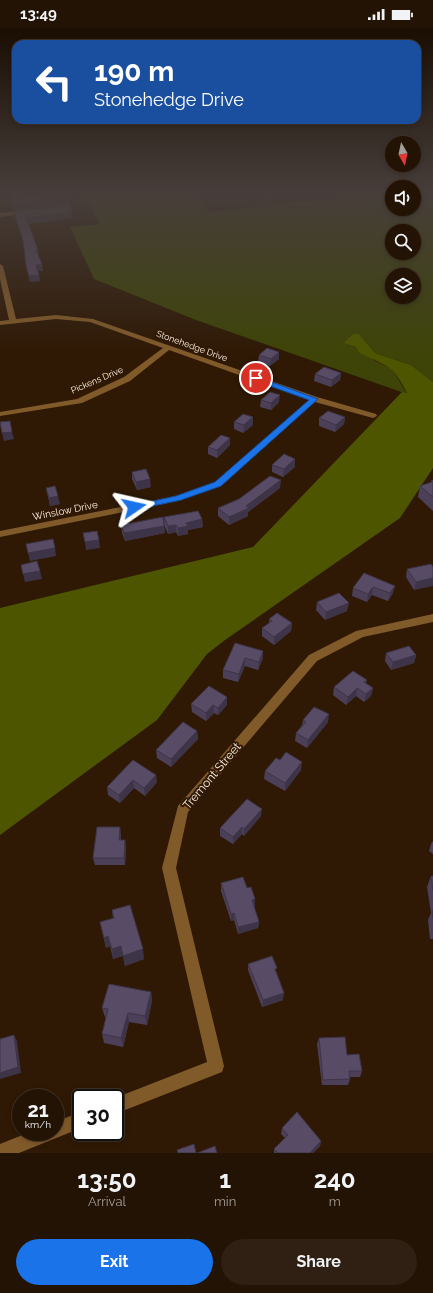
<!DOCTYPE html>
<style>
:root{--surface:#231304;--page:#2f2013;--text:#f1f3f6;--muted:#a39e9a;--line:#403226;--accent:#1a73e8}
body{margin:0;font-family:Raleway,sans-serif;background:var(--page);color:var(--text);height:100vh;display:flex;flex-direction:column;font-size:15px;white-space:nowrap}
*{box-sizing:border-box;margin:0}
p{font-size:13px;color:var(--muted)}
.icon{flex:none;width:22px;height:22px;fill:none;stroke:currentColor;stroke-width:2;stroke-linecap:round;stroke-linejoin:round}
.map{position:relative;height:1125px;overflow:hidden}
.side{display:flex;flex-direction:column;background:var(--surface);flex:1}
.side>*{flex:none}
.guide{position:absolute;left:12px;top:12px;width:409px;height:84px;border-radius:12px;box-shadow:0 2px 6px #0003,0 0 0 1px var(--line);background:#1a4fa0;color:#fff;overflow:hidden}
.needle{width:26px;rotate:171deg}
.controls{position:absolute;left:385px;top:108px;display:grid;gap:8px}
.controls a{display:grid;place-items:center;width:36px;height:36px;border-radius:50%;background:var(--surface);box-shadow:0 2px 6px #0003,0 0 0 1px var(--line);font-size:20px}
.speed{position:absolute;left:12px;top:1061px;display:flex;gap:8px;font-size:20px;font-weight:700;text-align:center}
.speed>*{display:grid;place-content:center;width:52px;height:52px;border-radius:50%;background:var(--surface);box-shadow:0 2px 6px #0003,0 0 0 1px var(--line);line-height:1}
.speed small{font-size:10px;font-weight:400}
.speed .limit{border:2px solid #111;border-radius:6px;background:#fff;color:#111}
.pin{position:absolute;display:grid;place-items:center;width:34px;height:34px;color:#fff;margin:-17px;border:2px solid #fff;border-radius:50%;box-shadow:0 1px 4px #0007}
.me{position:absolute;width:44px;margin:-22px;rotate:79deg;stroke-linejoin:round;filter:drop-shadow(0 0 3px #0008)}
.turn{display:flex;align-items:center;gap:14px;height:84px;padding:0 16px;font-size:18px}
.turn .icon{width:52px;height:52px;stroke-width:2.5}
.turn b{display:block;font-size:28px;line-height:34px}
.eta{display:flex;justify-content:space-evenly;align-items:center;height:68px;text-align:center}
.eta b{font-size:24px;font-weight:700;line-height:28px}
.button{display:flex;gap:8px;margin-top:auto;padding:8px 16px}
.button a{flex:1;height:46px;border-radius:24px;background:var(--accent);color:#fff;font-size:16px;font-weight:700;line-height:46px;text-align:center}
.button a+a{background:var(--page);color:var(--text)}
.status{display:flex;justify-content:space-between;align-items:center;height:28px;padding:0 20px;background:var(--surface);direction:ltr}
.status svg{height:11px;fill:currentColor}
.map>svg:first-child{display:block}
</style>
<div class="status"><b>13:49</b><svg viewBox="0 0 49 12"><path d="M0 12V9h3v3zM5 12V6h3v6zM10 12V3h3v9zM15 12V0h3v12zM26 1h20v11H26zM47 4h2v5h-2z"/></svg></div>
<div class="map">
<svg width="433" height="1125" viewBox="0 0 433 1125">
<rect width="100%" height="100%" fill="#2f1905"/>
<path fill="#3e4408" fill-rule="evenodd" d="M388,166l4,1v14h22v-14l19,3v184l-22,-17 -36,-12 -16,-19h-6l-10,9 13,4 3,6 10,3 6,5 17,8 15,25 -211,-74 -102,-41 -24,-52 30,-3 -17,-29h114l13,17 63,-8zM392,203h22v22h-22zM392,247h22v22h-22z"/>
<path fill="#4e5501" d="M353,306h6l16,19 36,12 22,17v86l-33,50 -175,122 -18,14 -50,66 -157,115v-227l253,-61 149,-155 5,1c-4,-7 -8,-15 -14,-22 -2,-4 -29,-16 -34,-18l-3,-6 -13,-4z"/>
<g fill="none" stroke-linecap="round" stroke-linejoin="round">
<path fill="#815a2a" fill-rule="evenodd" d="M28,182l2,1v2l-30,4v-4z
M0,236l3,2 13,53 40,-4 37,4 224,78 59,17 1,2 -4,2 -58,-16 -94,84 -43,15 -178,36v-6l176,-35 39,-14 94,-82 -140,-50 -39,31 -48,22 -82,13v-4l77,-13 47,-22 39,-29 -73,-26 -34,-3 -56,6v-4l9,-1 -9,-41z
M433,586v8l-70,15 -46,24 -129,151 -12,56 48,198 -2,6 -107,42v-16l92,-36 -45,-194 16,-62 131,-151 47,-24z
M81,1084v16l-62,25h-19v-9l30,-12h25v-10z"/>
</g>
<path fill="#4b4058" d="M9,166l14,3 45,-3 4,24 -43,6 9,26 1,6h-1l5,15h-5l2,10 -10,1 -3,-11 -3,-27 -9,-27 -1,-6 50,-5 -51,4z
M257,166h25l-13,5z
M279,324v7l-9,7 -12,-4 1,-7z
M341,345l-1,7 -9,7 -17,-6 1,-7z
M261,372l18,2 -8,8 -11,-3z
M345,389l-1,7 -9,8 -16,-6v-8z
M234,394l19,3 -10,8 -9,-4z
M230,417l-13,13 -9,-4v-7z
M272,437l23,2 -12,10 -11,-5z
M132,444l19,15 -14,3 -5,-11z
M433,452v31l-15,-14 2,-11 11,-4v-1z
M46,460l14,16 -10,2z
M280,460l-32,24v4l-19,9 -11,-9v-8z
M164,489l38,2 1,8 -15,3v4l-10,2 -2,-4 -8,2 -4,-9 1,8 -40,8 -3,-8 -1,-8 43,-1z
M433,539l-19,23 -8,-13 1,-8z
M364,545l29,20 -5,8 -16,-6 -5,7 -15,-6 1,-8z
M317,574l30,9 -22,9 -9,-10z
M269,591l23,4 -1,8 -17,14 -12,-9v-8l7,-4z
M235,615l28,8v7l-5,12 -13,-4 -7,16 -15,-4v-8z
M386,625l30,2 -2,8 -23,7 -6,-9z
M367,652l-1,3 7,5 -2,8 -7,6 -8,-6 -10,9 -13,-10 1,-8z
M227,669v8l-9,10 -4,-2 -8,8 -14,-9 -1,-8z
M303,692l25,2 -21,26 -12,-7 1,-8 6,-8z
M197,703l1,8 -27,28 -14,-9 -1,-8z
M133,732l24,22 -12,14 -11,-8 -14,15 -12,-8 -1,-8z
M280,732l21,10 -16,21 -21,-12 1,-8z
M261,788l-17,20 -2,-2 -9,10 -13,-8v-8z
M121,806v6l5,7 -1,18h-30l-2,-7z
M433,813v13l-4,-3 2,-7z
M431,848h2v63h-3l-2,-19 3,-7 -4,-26z
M221,855l26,5 8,18 -1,1 5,15 -1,6 -20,6 -4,-14 -3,1 -10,-30z
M112,882l32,49 -19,7 -2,-10 -10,3 -3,-13 -4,2 -6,-26 13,-4z
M248,936l28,8 7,28 -21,7 -14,-37z
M151,964l1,9 -5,24 -18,-3 -6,25 -19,-4 -2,-9 4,-17h-1l-3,-9z
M319,1010l28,17 15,16 -2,6h-10v2l-2,6h-26l-5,-41z
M282,1100l39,13 -1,5 -7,7h-39v-4l11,-11 -4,-4z"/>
<path fill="#3d3447" d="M270,166h12l-13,5z
M63,172l1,6 -51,4 -1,-5z
M72,184v6l-45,6 -1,-6z
M36,222h2l1,6h-2z
M42,236l1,7h-7v-6z
M39,247l1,6 -10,1 -1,-6z
M279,324v7l-9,7 1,-7z
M341,345l-1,7 -9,7 1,-7z
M280,367l-1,7 -8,8v-7z
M253,389v8l-10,8 1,-8z
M345,389l-1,7 -9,8 1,-7z
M12,404l2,7 -10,2 -2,-8z
M230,410v7l-13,13v-8z
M295,431v8l-12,10 1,-8z
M150,451l1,8 -14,3 -1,-8z
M281,452l-1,8 -32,24v4l-19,9v-8l17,-11z
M58,468l2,8 -10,2 -1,-8z
M202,491l1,8 -15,3v4l-10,2v-8l8,-5z
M176,497v7l-8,2v-8z
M164,498l1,7 -40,8 -1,-8z
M99,512l1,8 -14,2 -1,-8z
M55,520l1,8 -26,5 -2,-8z
M40,543l2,8 -17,3 -2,-8z
M433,550v8l-19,4 2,-8z
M395,558l-2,7 -5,8 2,-8z
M373,559l-1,8 -5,7 1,-8z
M349,575l-2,8 -22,9 1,-8z
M292,595l-1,8 -17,14v-8z
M263,623v7l-5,12 1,-8z
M416,627l-2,8 -23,7 2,-8z
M245,630v8l-7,16 1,-8z
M357,660l-1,8 -10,9 2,-8z
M373,660l-2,8 -7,6 2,-8z
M227,669v8l-9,10v-7z
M213,677l1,8 -8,8v-8z
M329,686l-1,8 -21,26 1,-8z
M197,703l1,8 -27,28v-8z
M302,734l-1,8 -16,21v-8z
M156,747l1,7 -12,14 -1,-8z
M133,752l1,8 -14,15 -1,-8z
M262,781l-1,7 -17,20v-7z
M120,799l1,7 -1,13 -1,-7z
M242,799v7l-9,10v-7z
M125,812l1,7 -1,18 -1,-7z
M255,871v7l-4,1 1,-7z
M234,885v7l-3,1v-7z
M259,894l-1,6 -20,6v-7z
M108,908l2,10 -4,2 -2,-10z
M121,918l2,10 -10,3 -1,-10z
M143,921l1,10 -19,7 -2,-10z
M151,964l1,9 -5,24 -2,-9z
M284,965l-1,7 -21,7 1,-7z
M128,985l1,9 -6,25 -2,-9z
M14,1007l3,6 4,32 -21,6v-6z
M321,1113l-1,5 -7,7h-3z"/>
<path fill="#574b66" stroke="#3d3447" d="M9,166h13l1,3 25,-3h20l4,18 -46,6 12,32h-2l6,14 -6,1 3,10 -10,1 -3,-11 -3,-25 -9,-29 51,-5 2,-4 -4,-2 -51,5z
M267,320l12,4 -8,7 -12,-4z
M324,339l17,6 -9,7 -17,-6z
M270,364l10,3 -9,8 -10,-3z
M328,383l17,6 -9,8 -17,-7z
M243,386l10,3 -9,8 -10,-3z
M10,393l2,11 -10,1 -2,-11z
M221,407l9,3 -13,12 -9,-3z
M284,426l11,5 -11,10 -12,-4z
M146,441l4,10 -14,3 -4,-10z
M270,448l11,4 -35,26 3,2 -20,9 -11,-9 21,-9z
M433,452v17l-13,-11 12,-4 -1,-1z
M55,458l3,10 -9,2 -3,-10z
M198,483l4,8 -16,4 2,3 -10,2 -2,-3 -8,1 -4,-9z
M163,489l1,9 -40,7 -3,-8z
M97,503l2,9 -14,2 -2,-9z
M53,511l2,9 -27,5 -2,-9z
M37,533l3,10 -17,3 -2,-9z
M431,536l2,3v11l-17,4 -9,-13z
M364,545l31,13 -5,7 -17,-6 -5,7 -15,-6z
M339,565l10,10 -23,9 -9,-10z
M277,585l15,10 -18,14 -12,-9 10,-7 -3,-2z
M235,615l28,8 -4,11 -14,-4 -6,16 -16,-4z
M409,618l7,9 -23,7 -7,-9z
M353,643l14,9 -3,2 9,6 -7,6 -9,-6 -9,9 -14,-10z
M209,658l18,11 -9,11 -5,-3 -7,8 -15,-9z
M314,679l15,7 -21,26 -12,-7 10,-11 -3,-2z
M183,694l14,9 -26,28 -15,-9z
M286,724l16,10 -17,21 -20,-12 11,-13 4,2z
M133,732l23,15 -12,13 -11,-8 -14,15 -12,-8z
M247,771l15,10 -18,20 -2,-2 -9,10 -13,-9z
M97,799h23l-1,13h6l-1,18h-31z
M431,848h2v15z
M243,849l4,11 4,-1 4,12 -3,1 7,22 -21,5 -4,-14 -3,1 -10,-31z
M130,877l13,44 -20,7 -2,-10 -9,3 -4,-13 -4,2 -4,-16 14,-4 -2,-8z
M432,882h1v9z
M272,928l5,12 -2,1 9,24 -21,7 -15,-36z
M109,956l42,8 -6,24 -17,-3 -7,25 -19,-4 6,-25 -6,-1z
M14,1007l4,32 -18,6v-34z
M345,1009l2,18 12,-1 3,17h-13l1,8 -27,1 -4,-42z
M297,1084l24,29 -11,12h-32l-4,-4 14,-14 -6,-7z
M194,1116l2,9h-18l-1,-3z
M215,1118l2,7h-20z"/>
<linearGradient id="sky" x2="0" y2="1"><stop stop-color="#1a0e03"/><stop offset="0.51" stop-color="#473e3b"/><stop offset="1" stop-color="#473e3b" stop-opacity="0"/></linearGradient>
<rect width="433" height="324" fill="url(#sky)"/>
<path fill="#1a73e8" stroke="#114b97" d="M253,349h5l60,22 -97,87 -40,14 -47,10 -3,-1 -2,-2 2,-1 45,-10 39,-14 94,-82 -56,-20z"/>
<g text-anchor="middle" stroke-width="4" stroke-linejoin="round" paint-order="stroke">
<g font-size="9" fill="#feeee2" stroke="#2f1905">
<text transform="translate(192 318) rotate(20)" y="3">Stonehedge Drive</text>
<text transform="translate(97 352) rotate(-23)" y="3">Pickens Drive</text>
</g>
<g font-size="10" fill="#feeee2" stroke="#2f1905">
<text transform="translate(65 482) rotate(-11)" y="4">Winslow Drive</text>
</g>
<g font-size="12" fill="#feeee2" stroke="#2f1905">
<text transform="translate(212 748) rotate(-50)" y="4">Tremont Street</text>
</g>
</g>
</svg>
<div class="controls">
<a><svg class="needle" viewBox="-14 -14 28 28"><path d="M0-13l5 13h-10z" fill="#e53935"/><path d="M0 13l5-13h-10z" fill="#a39e9a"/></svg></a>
<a><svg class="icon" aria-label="sound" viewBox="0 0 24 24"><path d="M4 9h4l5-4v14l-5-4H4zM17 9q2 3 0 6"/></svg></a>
<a><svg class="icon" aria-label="search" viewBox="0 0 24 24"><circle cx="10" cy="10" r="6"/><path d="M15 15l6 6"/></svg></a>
<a><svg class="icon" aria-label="layers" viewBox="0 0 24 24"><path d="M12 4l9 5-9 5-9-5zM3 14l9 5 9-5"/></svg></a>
</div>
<div class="speed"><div>21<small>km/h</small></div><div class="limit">30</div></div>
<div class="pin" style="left:256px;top:350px;background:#d93025"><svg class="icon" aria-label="arrive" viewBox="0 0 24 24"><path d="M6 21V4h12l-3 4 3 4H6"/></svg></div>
<svg class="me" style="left:134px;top:479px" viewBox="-20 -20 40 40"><path d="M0-17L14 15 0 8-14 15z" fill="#1a73e8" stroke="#fff" stroke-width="4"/></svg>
<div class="guide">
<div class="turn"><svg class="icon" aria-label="left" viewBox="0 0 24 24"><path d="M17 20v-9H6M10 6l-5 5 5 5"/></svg><div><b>190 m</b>Stonehedge Drive</div></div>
</div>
</div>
<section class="side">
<div class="eta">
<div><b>13:50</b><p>Arrival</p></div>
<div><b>1</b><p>min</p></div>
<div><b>240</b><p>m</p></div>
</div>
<div class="button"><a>Exit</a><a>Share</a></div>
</section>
